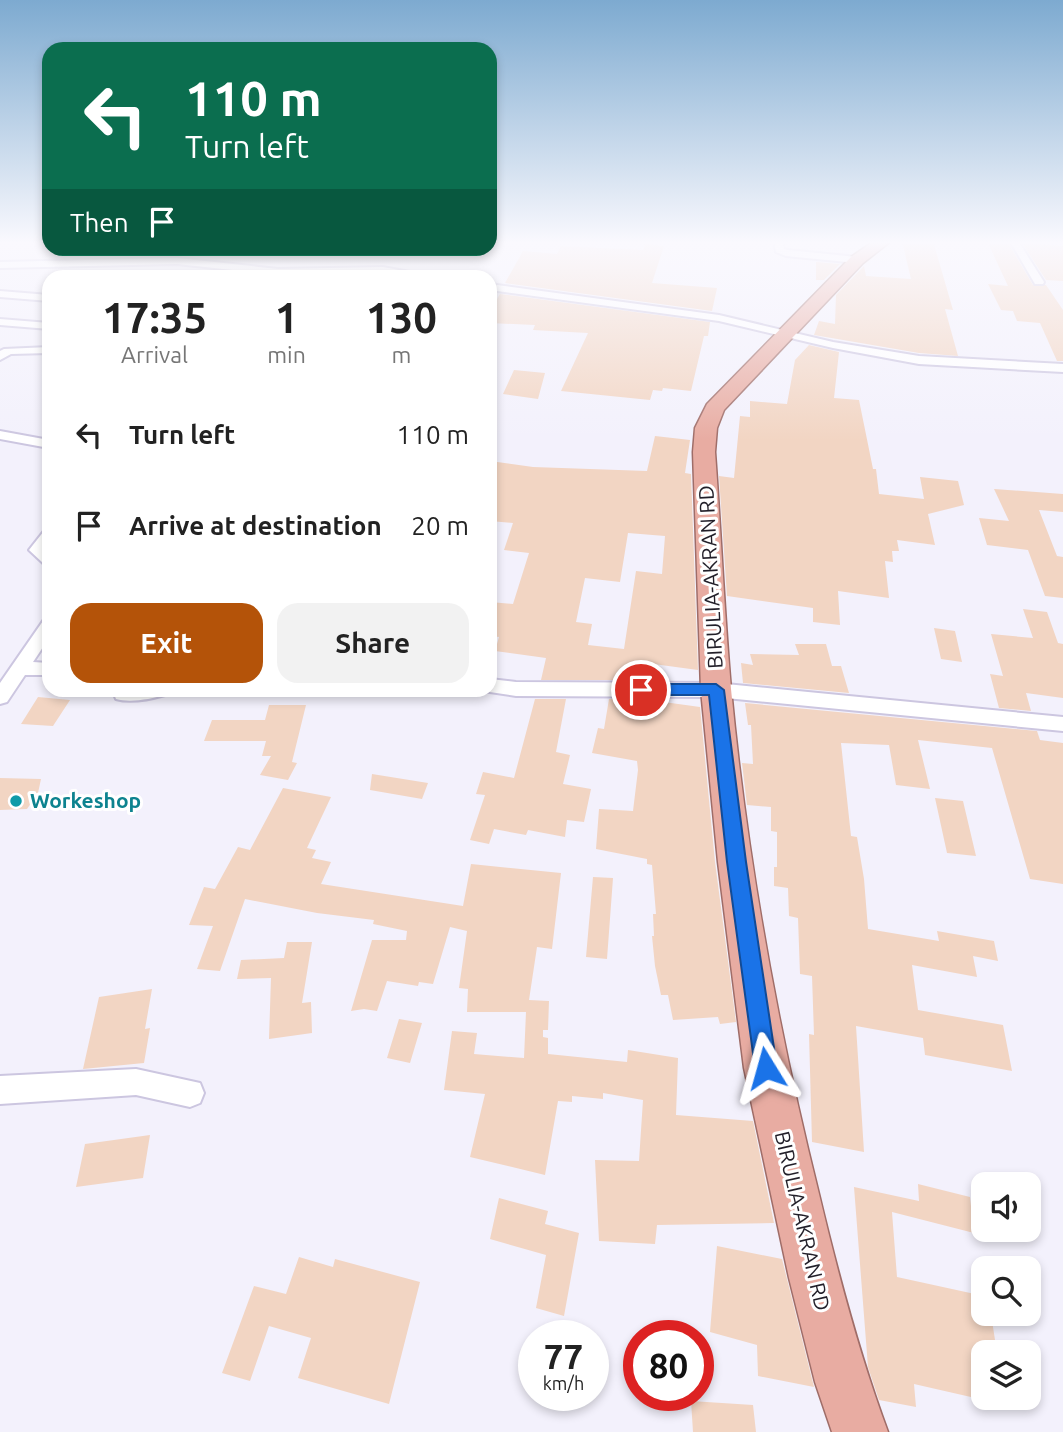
<!DOCTYPE html>
<style>
:root{--surface:#fff;--page:#f2f2f2;--text:#222;--muted:#767676;--accent:#b45309}
body{margin:0;font-family:Ubuntu,sans-serif;background:var(--page);color:var(--text);height:100vh;display:flex;flex-direction:column;font-size:26px;white-space:nowrap}
*{box-sizing:border-box;margin:0}
p{font-size:23px;color:var(--muted)}
.icon{flex:none;width:38px;height:38px;fill:none;stroke:currentColor;stroke-width:2;stroke-linecap:round;stroke-linejoin:round}
.map{position:relative;flex:1;overflow:hidden}
.sheet{position:absolute;left:42px;top:270px;width:455px;height:427px;display:flex;flex-direction:column;background:var(--surface);border-radius:21px;box-shadow:0 4px 10px #0003}
.sheet>*{flex:none}
.hud{position:absolute;left:42px;top:42px;width:455px;height:214px;border-radius:21px;box-shadow:0 4px 10px #0003;background:#0b6e4f;color:#fff;overflow:hidden}
.tools{position:absolute;left:971px;top:1172px;display:grid;gap:14px}
.tools a{display:grid;place-items:center;width:70px;height:70px;border-radius:14px;background:var(--surface);box-shadow:0 4px 10px #0003;font-size:35px}
.speed{position:absolute;left:518px;top:1320px;display:flex;gap:14px;font-size:35px;font-weight:700;text-align:center}
.speed>*{display:grid;place-content:center;width:91px;height:91px;border-radius:50%;background:var(--surface);box-shadow:0 4px 10px #0003;line-height:1}
.speed small{font-size:18px;font-weight:400}
.speed .limit{border:10px solid #d22;background:#fff;color:#111}
.pin{position:absolute;display:grid;place-items:center;width:60px;height:60px;color:#fff;margin:-30px;border:4px solid #fff;border-radius:50%;box-shadow:0 2px 7px #0007}
.me{position:absolute;width:77px;margin:-38px;rotate:352deg;stroke-linejoin:round;filter:drop-shadow(0 0 5px #0008)}
.turn{display:flex;align-items:center;gap:24px;height:147px;padding:0 28px;font-size:32px}
.turn .icon{width:91px;height:91px;stroke-width:2.5}
.turn b{display:block;font-size:49px;line-height:60px}
.then{display:flex;align-items:center;height:66px;padding:0 28px;background:#0003;gap:14px;font-size:26px}
.eta{display:flex;justify-content:space-evenly;align-items:center;height:119px;text-align:center}
.eta b{font-size:42px;font-weight:700;line-height:49px}
.primary-button{display:flex;gap:14px;margin-top:auto;padding:14px 28px}
.primary-button a{flex:1;height:80px;border-radius:21px;background:var(--accent);color:#fff;font-size:28px;font-weight:700;line-height:80px;text-align:center}
.primary-button a+a{background:var(--page);color:var(--text)}
ul{padding:0;list-style:none}
li{display:flex;align-items:center;gap:21px;height:91px;padding:0 28px}
li div{flex:1}
li b{display:block;font-size:26px}
li em{font-style:normal}
.map>svg:first-child{display:block}
</style>
<div class="map">
<svg width="1063" height="1432" viewBox="0 0 1063 1432">
<rect width="100%" height="100%" fill="#f3f1fc"/>
<path fill="#f2d5c3" fill-rule="evenodd" d="M902,241h31l20,69 -8,-1 13,47 -39,-3 -105,-18 5,-14 16,3 1,-29 28,-29 2,10 45,3z
M987,241h20l26,44h13l17,25v51h-6l-17,-38 -23,-2 -4,-10 -12,-1 -13,-26 20,2z
M1022,243l41,3v35l-17,-1z
M645,244l19,2 -12,37 65,5 -5,23 -207,-28 18,-32 34,3 4,-8 82,4z
M816,262l24,2 -16,16h-8z
M500,294l210,28 -2,14h-4l-13,55 -28,-3 -1,3 -9,-1 -3,10 -89,-9 27,-58 -55,-3 2,-5 -45,-2v-24h7z
M809,345l30,7 -5,46 25,2 14,69h3l3,25 45,5 -4,-22 38,4 6,24 -36,9 7,31 -38,-5 2,11h-7l1,11 -8,-1 4,37 -51,-7 2,34 -27,-3v-14l-86,-12 -8,-120 15,2 6,-62 10,1v-16l37,3 8,-44z
M514,370l31,3 -7,26 -35,-5z
M655,436l35,4 -5,33 6,1 7,196 -52,-7 -2,17h-103l5,-22 -51,-7 4,-14 -9,-1v-34l23,2 16,-51 -25,-3 9,-27 -23,-2v-60l43,6 114,4zM628,533l37,3 -3,38 -26,-3 -12,78 -36,-4 4,-21 -16,-2 9,-44 35,4z
M994,489l69,5v18l-24,-2 18,46 6,1v41l-18,-2 -17,-46 -41,-5 -8,-27 30,3z
M1023,609l24,3 11,31 5,1v54l-37,-5 5,18 -32,-3 -9,-34 13,2 -12,-42 42,4z
M934,628l21,3 7,31 -21,-3z
M795,644h31l6,22h9l8,27 -106,-10 -2,-20 12,2 -3,-11 49,1z
M38,697l32,3 -17,26 -32,-2z
M535,699h31l-10,53 14,3 -7,29 28,5 -7,33 -17,-2 -2,17 -37,-7 -2,5 -32,-6 -5,15 -19,-4 15,-45 -9,-1 7,-22 31,6z
M609,699h33l58,8 15,155 21,160 -16,2 -2,-7 -45,3 -5,-25h-7l-6,-29 -3,-30h2l-1,-22h3l-4,-49 -5,-1v-5l-51,-10 3,-40 34,2 5,-41 -1,-9 -45,-8 6,-25 6,1z
M745,703l292,28 3,9 23,3v141l-33,-5 -38,-131 -74,-8 12,49 -34,-4 -7,-40 -48,-2 10,93 6,1 7,42 4,50 71,12 -2,-10 57,10 4,20 -25,-5 4,21 -65,-12 6,45 85,15 9,46 -87,-16 -2,-17 -67,-12 8,126 -52,-10 -3,-108 5,1 -2,-59 -12,-2 -2,-56 -9,-2 -1,-28 -14,-2v-19h3v-35l-6,-1v-24l-24,-2 -5,-42 11,1 -2,-39h-3z
M269,705h37l-14,57 5,1 -9,17 -28,-5 11,-19h-9l4,-15h-62l8,-21h53z
M372,774l56,9 -6,16 -52,-9z
M0,778l41,1 -3,14 -11,16 -27,1z
M283,788l48,9 -24,51 9,2 -4,8 19,4 -10,22 142,22 8,-42 90,9 -9,76 -15,-2 -8,53 20,1 -1,29h-5v7l5,1v16l79,8 1,-12 50,8 -2,57 77,6 21,102 -117,2 -2,19 -56,-3 -4,-81 44,1 4,-61 -40,-7v6l-31,-3v6l-14,-1 -13,74 -75,-18 15,-63 -41,-4 8,-59 25,2 -3,21 50,4 2,-46h-59l1,-23 -9,-1 8,-57 -17,-4 -17,57 -14,-2 -1,4 -31,-5 -10,30 -13,-2 -13,2 21,-71h34l1,-9 -34,-7 1,-4 -57,-7 -72,-14 -25,72 -23,-2 16,-43 -24,-1 15,-38 11,2 23,-42 12,3z
M935,798l28,3 13,55 -29,-3z
M593,877l20,1 -6,81 -21,-2z
M287,942h25l-10,61 9,-1 1,31 -43,6 2,-61 -34,1 4,-19 43,-2z
M152,989l-7,40 5,-1 -6,35 -61,6 16,-72z
M399,1019l23,4 -12,40 -23,-5z
M150,1135l-7,43 -67,9 9,-43z
M918,1184l52,13 4,36 -82,-21 5,65 87,19v18h7l6,39h-13v47l-70,-16 2,23 -37,-7 -11,-33 -14,-180 65,14z
M499,1198l49,13 -3,13 34,9 -15,83 -28,-8 10,-53 -56,-16z
M717,1246l65,13 32,128 -56,-11 -1,-31 -47,-13z
M299,1257l34,10 2,-8 85,23 -31,122 -91,-26 13,-40 -42,-12 -19,55 -28,-8 32,-87 32,8z
M691,1401l62,4 3,27h-63z"/>
<g fill="none" stroke-linecap="round" stroke-linejoin="round">
<defs>
<path id="minor" d="M774,241h8l2,8 4,1 69,7 5,3 -5,3 -71,-7 -10,-4z
M1010,241h8l26,41 -1,2h-8z
M177,258l101,11 105,-2 48,9 -48,-3 -105,2 -101,-11 -177,4v-6z
M490,284l229,31 114,27 86,14 144,8v8l-144,-8 -86,-16 -114,-27 -229,-31z
M0,291l49,4v6l-49,-4z
M0,319l49,4v6l-49,-4z
M49,347v6l-38,1 -11,6v-9l4,-2z
M0,431l49,9v8l-49,-9z
M49,529v16l-3,4 3,3v13l-6,-2 -14,-13 15,-19z
M49,619v19l-16,24 16,1v12h-24l-18,27 -7,2v-21l43,-62z
M490,679l26,3 200,1 347,34v14l-347,-34 -200,-1 -33,-5 7,-1z
M116,690h51l-2,5c-14,4 -35,8 -49,4l-2,-5z
M136,1069l64,14 4,10 -4,10 -10,4 -54,-12 -136,9v-28z"/>
<path id="trunk" d="M874,241h17l-28,22 -139,147 -7,18 -2,24c6,79 9,158 16,237 16,169 47,341 88,505 19,80 40,160 69,238h-56l-17,-50 -26,-104 -45,-210 -26,-206 -17,-172 -8,-238 2,-24 12,-24 144,-147z"/>
</defs>
<use href="#minor" stroke="#ccc6e0" stroke-width="4"/>
<use href="#trunk" stroke="#9f6d68" stroke-width="3"/>
<use href="#minor" fill="#fff" fill-rule="evenodd"/>
<use href="#trunk" fill="#e8aca2" fill-rule="evenodd"/>
</g>
<linearGradient id="sky" x2="0" y2="1"><stop stop-color="#7daad0"/><stop offset="0.55" stop-color="#faf9fe"/><stop offset="1" stop-color="#faf9fe" stop-opacity="0"/></linearGradient>
<rect width="1063" height="441" fill="url(#sky)"/>
<path fill="#1a73e8" stroke="#114b97" stroke-width="2" d="M641,684h75l8,6 22,172 31,206 -3,8 -8,3 -8,-3 -3,-8 -28,-206 -18,-167h-68l-8,-5z"/>
<circle fill="#0f9aa8" stroke="#fff" stroke-width="2.5" cx="16" cy="801" r="7"/>
<g text-anchor="middle" stroke-width="6" stroke-linejoin="round" paint-order="stroke">
<g font-size="21" fill="#221f29" stroke="#fff">
<text transform="translate(711 577) rotate(-93)" y="7">BIRULIA-AKRAN RD</text>
<text transform="translate(802 1221) rotate(77)" y="7">BIRULIA-AKRAN RD</text>
</g>
<g font-size="21" font-weight="bold" fill="#0d838f" stroke="#fff" text-anchor="start">
<text x="30" y="808">Workeshop</text>
</g>
</g>
</svg>
<div class="tools">
<a><svg class="icon" aria-label="sound" viewBox="0 0 24 24"><path d="M4 9h4l5-4v14l-5-4H4zM17 9q2 3 0 6"/></svg></a>
<a><svg class="icon" aria-label="search" viewBox="0 0 24 24"><circle cx="10" cy="10" r="6"/><path d="M15 15l6 6"/></svg></a>
<a><svg class="icon" aria-label="layers" viewBox="0 0 24 24"><path d="M12 4l9 5-9 5-9-5zM3 14l9 5 9-5"/></svg></a>
</div>
<div class="speed"><div>77<small>km/h</small></div><div class="limit">80</div></div>
<div class="pin" style="left:641px;top:690px;background:#d93025"><svg class="icon" aria-label="arrive" viewBox="0 0 24 24"><path d="M6 21V4h12l-3 4 3 4H6"/></svg></div>
<svg class="me" style="left:766px;top:1068px" viewBox="-20 -20 40 40"><path d="M0-17L14 15 0 8-14 15z" fill="#1a73e8" stroke="#fff" stroke-width="4"/></svg>
<div class="hud">
<div class="turn"><svg class="icon" aria-label="left" viewBox="0 0 24 24"><path d="M17 20v-9H6M10 6l-5 5 5 5"/></svg><div><b>110 m</b>Turn left</div></div>
<div class="then">Then<svg class="icon" aria-label="arrive" viewBox="0 0 24 24"><path d="M6 21V4h12l-3 4 3 4H6"/></svg></div>
</div>
<section class="sheet">
<div class="eta">
<div><b>17:35</b><p>Arrival</p></div>
<div><b>1</b><p>min</p></div>
<div><b>130</b><p>m</p></div>
</div>
<ul>
<li><svg class="icon" aria-label="left" viewBox="0 0 24 24"><path d="M17 20v-9H6M10 6l-5 5 5 5"/></svg><div><b>Turn left</b></div><em>110 m</em></li>
<li><svg class="icon" aria-label="arrive" viewBox="0 0 24 24"><path d="M6 21V4h12l-3 4 3 4H6"/></svg><div><b>Arrive at destination</b></div><em>20 m</em></li>
</ul>
<div class="primary-button"><a>Exit</a><a>Share</a></div>
</section>
</div>
